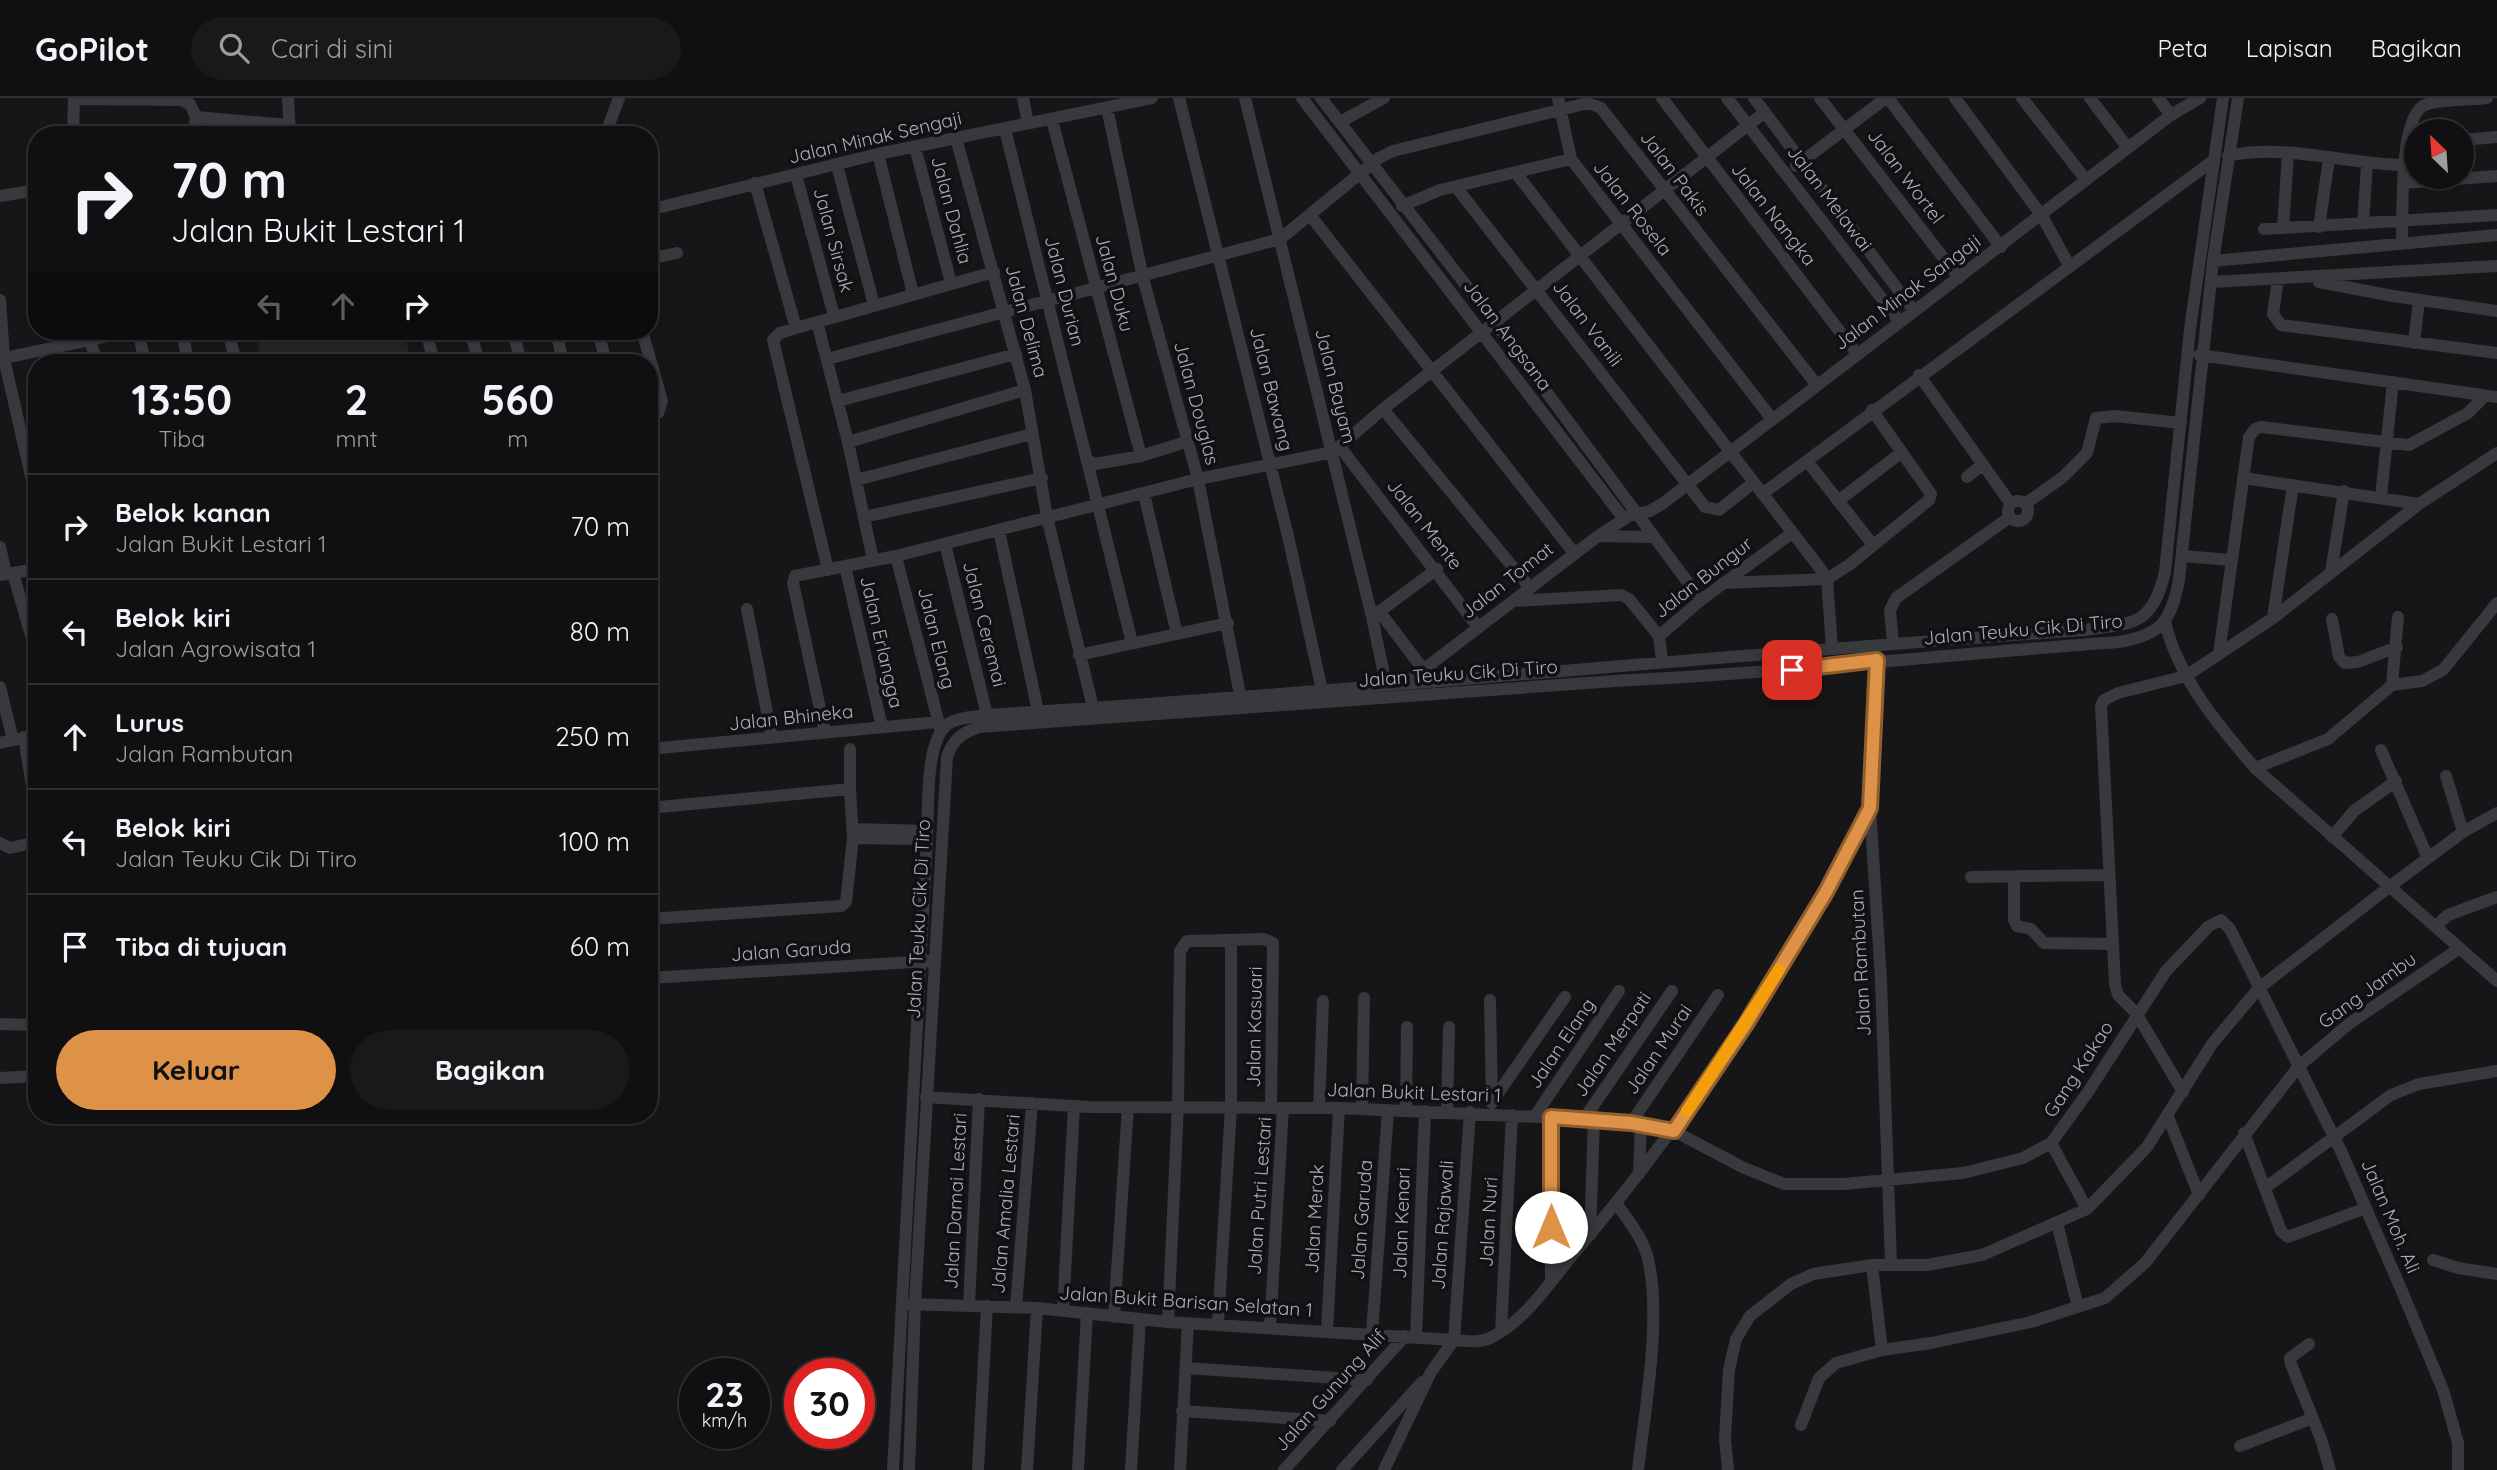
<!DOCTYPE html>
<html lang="id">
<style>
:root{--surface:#101012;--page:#19191b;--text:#f1f3f6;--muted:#9c9d9f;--line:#303032;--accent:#de9247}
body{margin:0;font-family:Quicksand,sans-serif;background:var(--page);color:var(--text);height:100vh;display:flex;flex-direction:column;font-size:26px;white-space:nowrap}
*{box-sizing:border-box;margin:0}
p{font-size:23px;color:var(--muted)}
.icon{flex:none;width:38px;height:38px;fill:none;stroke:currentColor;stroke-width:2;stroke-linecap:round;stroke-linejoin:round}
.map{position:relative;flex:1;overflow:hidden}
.drawer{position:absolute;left:28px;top:256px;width:630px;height:770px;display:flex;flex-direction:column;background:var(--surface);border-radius:28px;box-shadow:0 2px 5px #0004,0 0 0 2px var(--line)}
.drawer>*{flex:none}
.top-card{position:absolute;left:28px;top:28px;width:630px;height:214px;border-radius:28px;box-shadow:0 2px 5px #0004,0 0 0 2px var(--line);background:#101012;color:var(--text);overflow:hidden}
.needle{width:46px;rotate:335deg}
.tools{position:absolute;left:2404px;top:21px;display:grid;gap:14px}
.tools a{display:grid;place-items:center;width:70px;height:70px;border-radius:50%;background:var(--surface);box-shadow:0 2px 5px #0004,0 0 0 2px var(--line);font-size:35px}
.speed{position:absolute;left:679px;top:1260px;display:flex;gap:14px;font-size:35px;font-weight:700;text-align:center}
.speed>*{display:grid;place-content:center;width:91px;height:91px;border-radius:50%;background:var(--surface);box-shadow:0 2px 5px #0004,0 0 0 2px var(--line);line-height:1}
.speed small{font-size:18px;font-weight:400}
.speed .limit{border:10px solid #d22;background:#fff;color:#111}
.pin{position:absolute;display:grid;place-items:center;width:60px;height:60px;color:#fff;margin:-30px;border-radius:14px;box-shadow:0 4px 10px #0006}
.me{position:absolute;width:77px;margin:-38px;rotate:0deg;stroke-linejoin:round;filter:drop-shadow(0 0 5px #0008)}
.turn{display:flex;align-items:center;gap:24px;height:147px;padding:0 28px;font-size:32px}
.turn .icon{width:91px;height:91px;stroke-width:2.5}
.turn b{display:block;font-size:49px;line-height:60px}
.lanes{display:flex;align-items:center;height:66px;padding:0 28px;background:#0003;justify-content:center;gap:35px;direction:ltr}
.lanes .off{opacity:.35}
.eta{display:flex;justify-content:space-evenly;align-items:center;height:119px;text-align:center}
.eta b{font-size:42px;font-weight:800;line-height:49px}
.button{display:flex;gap:14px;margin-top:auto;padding:14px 28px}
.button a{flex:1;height:80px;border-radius:42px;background:var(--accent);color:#111;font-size:28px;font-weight:800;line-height:80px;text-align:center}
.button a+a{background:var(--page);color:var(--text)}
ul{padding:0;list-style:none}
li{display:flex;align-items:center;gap:21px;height:105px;padding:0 28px;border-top:2px solid var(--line)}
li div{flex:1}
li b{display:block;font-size:26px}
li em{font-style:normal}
header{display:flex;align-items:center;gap:42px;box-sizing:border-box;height:98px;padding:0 35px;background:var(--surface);border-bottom:2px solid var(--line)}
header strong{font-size:33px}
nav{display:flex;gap:38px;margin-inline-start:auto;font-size:24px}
.search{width:490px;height:63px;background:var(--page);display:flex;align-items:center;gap:18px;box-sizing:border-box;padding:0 24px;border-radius:38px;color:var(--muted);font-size:26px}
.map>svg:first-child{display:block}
</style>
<header>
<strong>GoPilot</strong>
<div class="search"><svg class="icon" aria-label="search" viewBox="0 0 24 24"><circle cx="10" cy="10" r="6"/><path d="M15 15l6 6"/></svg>Cari di sini</div>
<nav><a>Peta</a><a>Lapisan</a><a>Bagikan</a></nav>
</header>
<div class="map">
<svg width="2497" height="1372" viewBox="0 0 2497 1372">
<rect width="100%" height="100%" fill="#161618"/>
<path fill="#222324" d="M255,233h148l9,31h-150z"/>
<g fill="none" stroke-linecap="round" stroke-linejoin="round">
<path stroke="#37393c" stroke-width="12" d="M288,0l2,37
M1023,0l5,25
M1179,0l109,438 34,154
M1245,0l127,519 14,67
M1302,0l322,421
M1321,0l175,226 205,276
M1558,0l13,61
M1662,0l195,256
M1727,0l173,224
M1754,0l160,213
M1820,0l139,180
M1888,0l113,149
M1955,0l87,118 28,51
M2022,0l64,82
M2090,0l38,50
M2158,0l13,17
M74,1l107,1 9,4 6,13 -3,18
M1107,10l36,170 55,201 44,226
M196,19l93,8
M1052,22l89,336
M1340,24l44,-24
M1005,31l127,514
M73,37l1,-37
M605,37l14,-37
M956,40l69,252 22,127 48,199
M2462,42l35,-3
M915,49l36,136
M878,56l35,140
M2228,58c56,-13 118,8 175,9
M837,67l37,140
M1796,68l90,-68
M1516,75l303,394 8,12 5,70
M796,77l38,141
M755,85l41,145
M2403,85l94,-7
M1456,89l249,320 14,3 34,-27
M0,98l37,-6
M1402,108l38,-16 131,-31 201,260
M649,112l229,-56 274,-56
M1310,117l264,338
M2363,125l4,-59
M2319,129l10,-68
M2283,130l5,-75
M2264,131l233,-14
M2402,143c1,-28 -3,-120 21,-135 12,-7 49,-6 64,-8
M649,161l28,-6
M2213,163l284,-26
M2278,181l-5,35 8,11 216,28
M2211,184l286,-16
M2319,184l74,14 104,15
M0,202l4,59 33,143
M817,224l31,120 25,118
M87,233l10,31
M138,233l7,31
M182,233l6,31
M228,233l8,31
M426,233l8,31
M470,233l9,31
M513,233l8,31
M556,233l7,31
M598,233l8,31
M642,233l20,70 -4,12 -9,4
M2414,245l5,-43
M2199,257l298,42
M0,261l133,-28
M827,261l453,-120 99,-81 14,-7 195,-48 13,5 215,276
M1919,277l92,129
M838,303l178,-47
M1383,311l147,179
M848,344l177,-52
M1340,349l138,180
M1089,363l6,3 46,-8 48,-15
M1807,363l66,84
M1967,379l16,-13
M2243,380l176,26
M856,382l176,-46
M1144,396l33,140
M1762,396l452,-334
M2381,399l12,-115
M1838,403l64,-49
M2008 413a10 10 0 1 1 20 0a10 10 0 1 1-20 0Z
M2025,406l38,-27 24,-24 9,-35 19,-2 66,7
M864,419l178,-39
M999,433l39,180
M1598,438l55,1
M945,446l42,171
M0,449l6,26
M896,458l44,172
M2182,458l50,4
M845,468l37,161
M828,472l-55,-230 7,-7 16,-5 198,-56
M2331,474l13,-81
M13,475l24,83
M0,477l37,-6
M1723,485l104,-4 22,-14 80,-65 2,-6 -59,-84
M1513,503l108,-6 8,4 30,37
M747,511l25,129
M1379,513l44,58
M1372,519l65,-48
M2273,520l20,-133
M2332,521l7,38 6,6 13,-1 39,-15
M2165,524c14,57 53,103 90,146l242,213
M1893,545l-3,-33 6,-12 114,-81
M2219,556l30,-217 6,-8 6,-2 148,18 59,-32 17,-17
M1079,557l149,-32
M1877,562l-7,148 11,172 10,283
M1662,563l-3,-25 42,-36 91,-67
M1406,585l192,-147 31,-20 21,-5 12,-7 509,-389 29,-17
M2392,587l6,-68
M0,589l13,53
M825,634l-32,-149 2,-7 101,-20 302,-77 135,-27 50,-43 382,-297
M24,639l13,80
M0,645l37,-8
M649,651l289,-27
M850,651v40
M2381,652l47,108
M2255,670l73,-29 64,-54 30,-4 21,-11 54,-67
M2446,678l17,56
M649,710l201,-19 3,49 -7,64 -5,4 -192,13
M853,731l74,2
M2332,739l22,-26 42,-30
M853,740l63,1
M0,745l10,5 27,-6
M1971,779l138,-2
M2014,779v43l3,6 14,3 13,14 68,1
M2436,828l12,-11 49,-18
M649,880l280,-17
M1490,902l2,103
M0,926l37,1
M0,980l37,-2
M2183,994l-47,-79 -18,-18 -3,-11 -14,-278 3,-6 14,-7 68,-17 87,-58 146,-114 78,-51
M926,999l163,10 250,1 245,11 90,12 68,36 42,17h60l119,-11 60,-15 28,-15 37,-51 78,-121 43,-45 12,-6 9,9 111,222 63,145 39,94 15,53v27
M1492,1004l73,-105
M1319,1010l4,-107
M1362,1011l2,-111
M1406,1012l1,-83
M1447,1014l2,-85
M1535,1018l84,-125
M2168,1019l31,78
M1584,1021l88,-128
M1631,1025l87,-128
M2244,1035l37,98 7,6 78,-29
M2051,1045l36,66
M1639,1076l2,-50
M2265,1090l126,-93 28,-11 78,-13
M1616,1105c12,17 27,35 32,56 14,58 -3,151 -10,211
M2057,1125l21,84
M1590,1137l4,-116
M2433,1162l25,8 39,6
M1872,1167l10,85
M1551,1183v-164
M908,1206l129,4 131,14 286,18 16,-228
M969,1207l10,-206
M1016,1209l16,-204
M1063,1213l11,-205
M1114,1219l14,-210
M1168,1224l10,-217 2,-154 7,-10 77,-2 9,4 -2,165
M1218,1226l13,-217v-167
M1270,1230l13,-220
M1327,1233l12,-223
M1501,1233l11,-216
M1372,1236l16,-224
M1416,1238l9,-225
M2309,1246l-19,14 1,6 30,75 9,31
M1186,1270l181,12
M1182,1313l148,10
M1801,1327l18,-47 17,-15 46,-13 49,-7 100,-21 74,-24 40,-35 154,-197 51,-43 110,-75
M2240,1348l73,-28
M893,1372l34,-631c2,-29 -3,-99 22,-116 11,-6 26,-6 38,-8 366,-23 731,-60 1097,-85 50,-7 68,-4 81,-58l25,-243 33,-231
M909,1372l6,-167 32,-546c6,-18 15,-24 32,-30l636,-46c169,-8 336,-27 504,-39 43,-7 52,-21 60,-62l34,-319 25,-163
M978,1372l9,-164
M1027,1372l10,-162
M1078,1372l9,-157
M1131,1372l9,-151
M1180,1372l8,-147
M1284,1372l121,-134
M1342,1372l80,-88
M1384,1372l47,-98 23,-32c12,1 25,3 36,-2 36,-17 61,-58 86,-87 116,-136 211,-284 294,-443
M1728,1372l-3,-32 4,-68 7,-31 14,-23 41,-32 22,-10 59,-9h55l55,-10 105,-46 60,-62 65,-103 47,-56 130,-101 74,-55 34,-19"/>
</g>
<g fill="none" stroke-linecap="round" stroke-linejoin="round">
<defs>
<path id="route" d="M1551,1129v-110l80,6 43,8 72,-107 80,-132 44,-84 7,-148 -85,10"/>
</defs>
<use href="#route" stroke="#905f2e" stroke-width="18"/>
<use href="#route" stroke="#de9247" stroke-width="12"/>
<path stroke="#f59e0b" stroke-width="12" d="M1687,1013l92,-141"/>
</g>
<g text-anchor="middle" stroke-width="7" stroke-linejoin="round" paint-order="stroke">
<g font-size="19" fill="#a9b0b6" stroke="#111113">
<text transform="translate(875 39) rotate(-13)" y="7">Jalan Minak Sengaji</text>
<text transform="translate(1675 75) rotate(53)" y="7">Jalan Pakis</text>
<text transform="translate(1906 78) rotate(53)" y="7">Jalan Wortel</text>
<text transform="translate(1830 100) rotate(53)" y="7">Jalan Melawai</text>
<text transform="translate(1633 110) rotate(52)" y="7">Jalan Rosela</text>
<text transform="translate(952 112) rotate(75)" y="7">Jalan Dahlia</text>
<text transform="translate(1774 116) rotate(52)" y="7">Jalan Nangka</text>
<text transform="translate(834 142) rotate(75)" y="7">Jalan Sirsak</text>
<text transform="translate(1115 185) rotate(75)" y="7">Jalan Duku</text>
<text transform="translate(1065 193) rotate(76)" y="7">Jalan Durian</text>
<text transform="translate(1907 194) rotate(-37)" y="7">Jalan Minak Sangaji</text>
<text transform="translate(1027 223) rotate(75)" y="7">Jalan Delima</text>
<text transform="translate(1588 225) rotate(53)" y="7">Jalan Vanili</text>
<text transform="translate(1508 237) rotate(53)" y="7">Jalan Angsana</text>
<text transform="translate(1336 288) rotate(76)" y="7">Jalan Bayam</text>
<text transform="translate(1272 291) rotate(76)" y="7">Jalan Bawang</text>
<text transform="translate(1197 305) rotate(75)" y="7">Jalan Douglas</text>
<text transform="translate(1425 426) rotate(52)" y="7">Jalan Mente</text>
<text transform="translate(1703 479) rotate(-38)" y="7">Jalan Bungur</text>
<text transform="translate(1507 482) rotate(-38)" y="7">Jalan Tomat</text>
<text transform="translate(985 526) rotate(76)" y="7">Jalan Ceremai</text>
<text transform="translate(2023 531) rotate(-5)" y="7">Jalan Teuku Cik Di Tiro</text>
<text transform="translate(937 540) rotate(76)" y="7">Jalan Elang</text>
<text transform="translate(882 544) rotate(77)" y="7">Jalan Erlangga</text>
<text transform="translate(1458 575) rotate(-4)" y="7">Jalan Teuku Cik Di Tiro</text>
<text transform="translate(791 619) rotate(-6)" y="7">Jalan Bhineka</text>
<text transform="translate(918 821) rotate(-87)" y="7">Jalan Teuku Cik Di Tiro</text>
<text transform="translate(791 852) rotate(-4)" y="7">Jalan Garuda</text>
<text transform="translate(1860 865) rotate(-93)" y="7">Jalan Rambutan</text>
<text transform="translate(2367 892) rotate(-36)" y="7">Gang Jambu</text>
<text transform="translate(1254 929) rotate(-89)" y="7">Jalan Kasuari</text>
<text transform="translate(1561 945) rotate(-56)" y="7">Jalan Elang</text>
<text transform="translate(1612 946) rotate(-56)" y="7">Jalan Merpati</text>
<text transform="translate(1658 951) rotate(-56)" y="7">Jalan Murai</text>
<text transform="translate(2078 971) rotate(-57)" y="7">Gang Kakao</text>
<text transform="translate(1414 994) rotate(2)" y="7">Jalan Bukit Lestari 1</text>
<text transform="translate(1259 1098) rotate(-86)" y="7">Jalan Putri Lestari</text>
<text transform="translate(955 1103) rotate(-87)" y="7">Jalan Damai Lestari</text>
<text transform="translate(1005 1106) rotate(-85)" y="7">Jalan Amalia Lestari</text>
<text transform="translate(2391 1118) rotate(67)" y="7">Jalan Moh. Ali</text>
<text transform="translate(1314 1121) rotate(-87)" y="7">Jalan Merak</text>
<text transform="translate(1361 1122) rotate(-86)" y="7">Jalan Garuda</text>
<text transform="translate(1488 1124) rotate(-87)" y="7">Jalan Nuri</text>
<text transform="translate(1401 1125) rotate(-88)" y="7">Jalan Kenari</text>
<text transform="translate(1442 1127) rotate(-86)" y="7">Jalan Rajawali</text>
<text transform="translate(1186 1203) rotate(4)" y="7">Jalan Bukit Barisan Selatan 1</text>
<text transform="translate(1330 1292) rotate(-48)" y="7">Jalan Gunung Alif</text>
</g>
</g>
</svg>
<div class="tools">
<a><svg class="needle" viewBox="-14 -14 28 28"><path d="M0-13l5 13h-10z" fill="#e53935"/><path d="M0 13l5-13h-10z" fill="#9c9d9f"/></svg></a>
</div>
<div class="speed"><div>23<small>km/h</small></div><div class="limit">30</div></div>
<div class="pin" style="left:1792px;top:572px;background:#d93025"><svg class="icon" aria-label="arrive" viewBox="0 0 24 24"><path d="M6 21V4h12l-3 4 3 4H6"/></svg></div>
<svg class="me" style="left:1551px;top:1129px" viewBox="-20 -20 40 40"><circle r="19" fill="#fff"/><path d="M0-13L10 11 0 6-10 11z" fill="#de9247"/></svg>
<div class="top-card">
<div class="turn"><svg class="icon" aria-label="right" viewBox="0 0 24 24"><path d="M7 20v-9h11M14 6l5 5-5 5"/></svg><div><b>70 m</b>Jalan Bukit Lestari 1</div></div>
<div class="lanes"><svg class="icon off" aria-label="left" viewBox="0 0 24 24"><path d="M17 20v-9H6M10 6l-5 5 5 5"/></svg><svg class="icon off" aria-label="ahead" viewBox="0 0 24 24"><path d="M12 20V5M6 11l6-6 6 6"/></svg><svg class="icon" aria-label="right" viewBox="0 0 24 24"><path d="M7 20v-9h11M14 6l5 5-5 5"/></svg></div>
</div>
<section class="drawer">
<div class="eta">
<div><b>13:50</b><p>Tiba</p></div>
<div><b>2</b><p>mnt</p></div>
<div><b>560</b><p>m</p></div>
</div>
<ul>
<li><svg class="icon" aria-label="right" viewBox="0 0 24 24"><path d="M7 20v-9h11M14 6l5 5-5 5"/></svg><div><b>Belok kanan</b><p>Jalan Bukit Lestari 1</p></div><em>70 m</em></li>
<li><svg class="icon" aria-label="left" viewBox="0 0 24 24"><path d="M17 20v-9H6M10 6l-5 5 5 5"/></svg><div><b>Belok kiri</b><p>Jalan Agrowisata 1</p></div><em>80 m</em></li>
<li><svg class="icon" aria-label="ahead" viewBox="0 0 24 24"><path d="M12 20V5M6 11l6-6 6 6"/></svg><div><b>Lurus</b><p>Jalan Rambutan</p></div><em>250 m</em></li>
<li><svg class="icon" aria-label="left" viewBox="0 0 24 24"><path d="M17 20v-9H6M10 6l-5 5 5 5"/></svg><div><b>Belok kiri</b><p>Jalan Teuku Cik Di Tiro</p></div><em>100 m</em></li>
<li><svg class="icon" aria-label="arrive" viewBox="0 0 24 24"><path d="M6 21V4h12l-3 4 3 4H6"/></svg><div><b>Tiba di tujuan</b></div><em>60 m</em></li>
</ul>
<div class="button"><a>Keluar</a><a>Bagikan</a></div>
</section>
</div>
